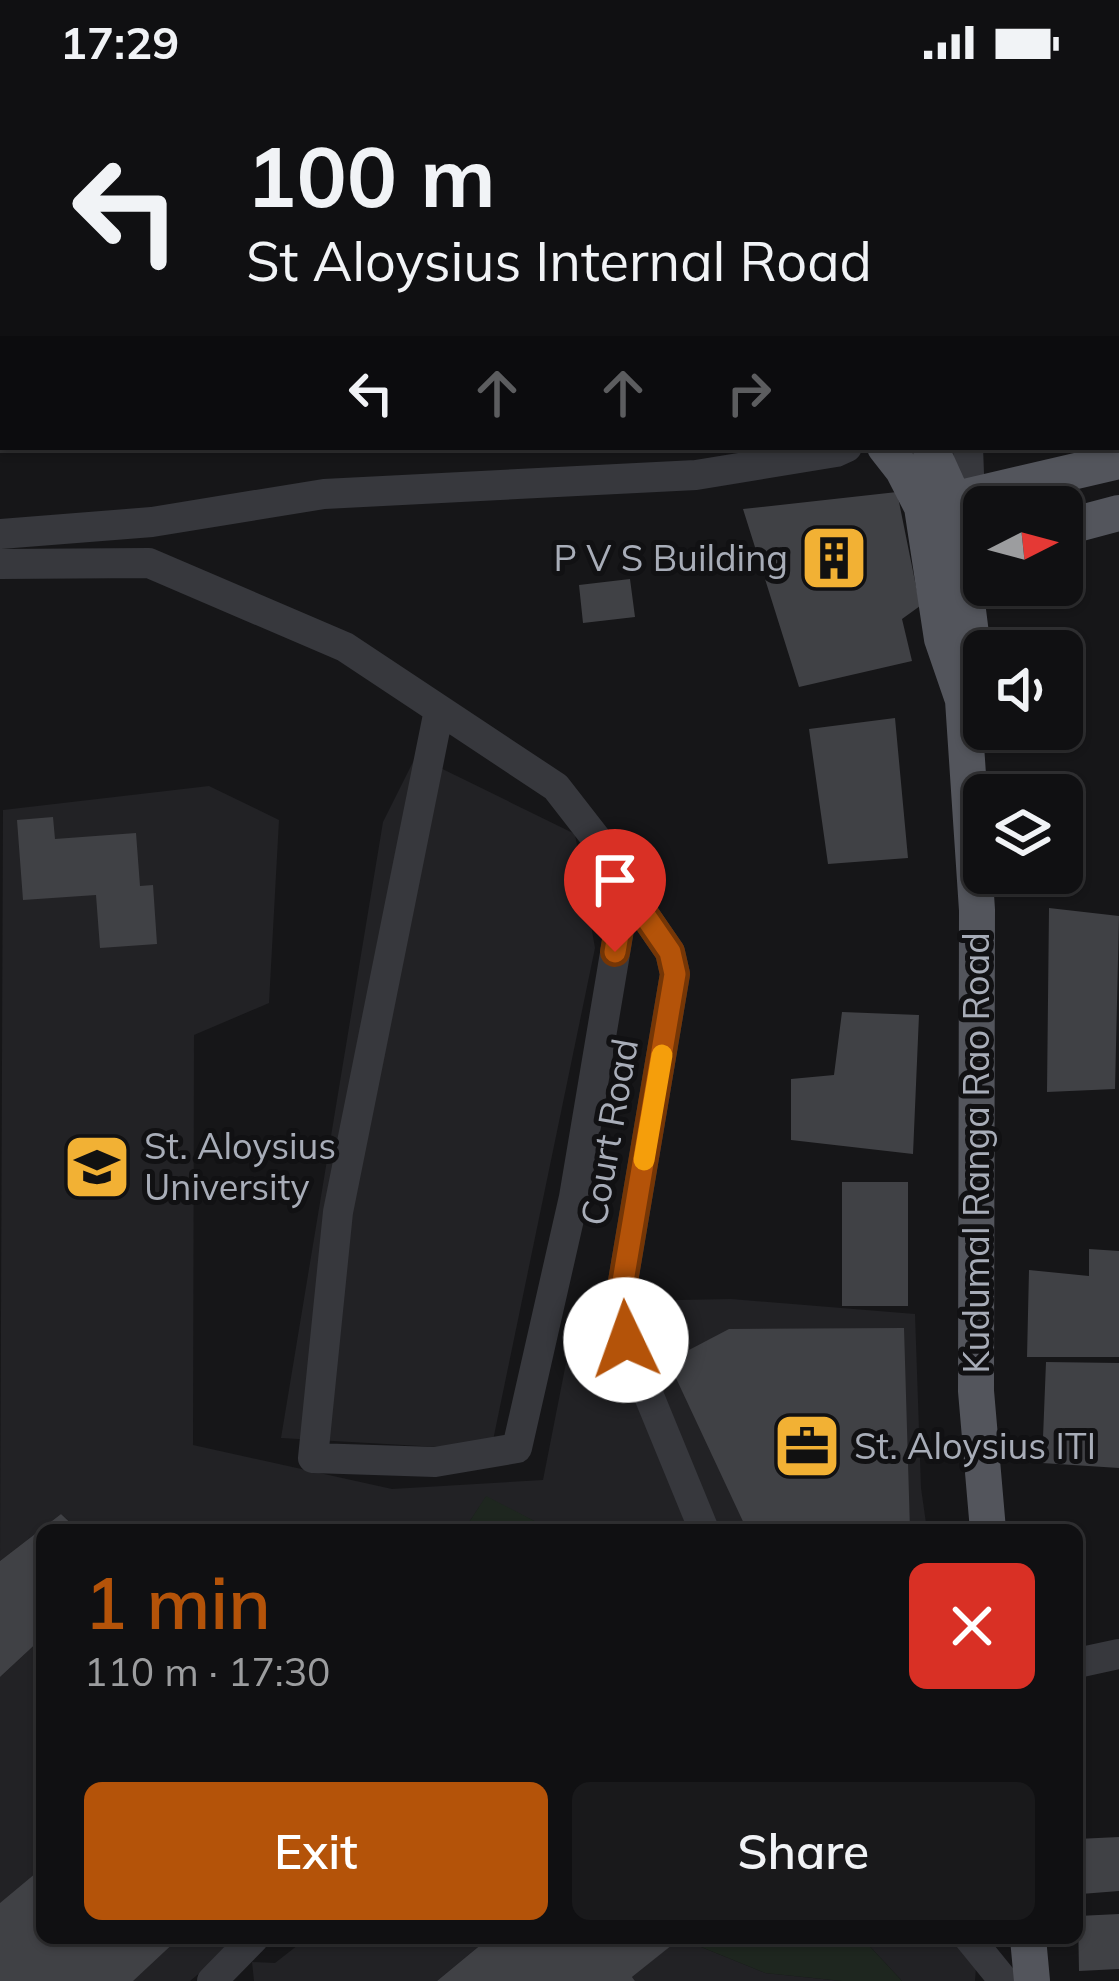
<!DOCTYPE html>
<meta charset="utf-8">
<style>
:root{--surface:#101012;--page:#19191b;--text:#f1f3f6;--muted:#9c9d9f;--line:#303032;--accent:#b45309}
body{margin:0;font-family:Mulish,sans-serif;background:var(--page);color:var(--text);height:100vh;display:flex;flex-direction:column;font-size:45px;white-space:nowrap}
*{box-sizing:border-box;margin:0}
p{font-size:39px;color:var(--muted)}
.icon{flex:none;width:66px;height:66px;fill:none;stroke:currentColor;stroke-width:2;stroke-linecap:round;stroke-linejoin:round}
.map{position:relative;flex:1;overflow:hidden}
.details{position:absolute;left:36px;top:1440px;width:1047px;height:420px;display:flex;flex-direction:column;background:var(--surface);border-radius:18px;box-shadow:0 3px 9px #0004,0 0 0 3px var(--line)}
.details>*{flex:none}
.banner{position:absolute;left:0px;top:0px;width:1119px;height:366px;box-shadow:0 3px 9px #0004,0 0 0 3px var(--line);background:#101012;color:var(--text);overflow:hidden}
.needle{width:78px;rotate:84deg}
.tools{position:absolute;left:963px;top:402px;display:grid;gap:24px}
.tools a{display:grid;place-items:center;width:120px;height:120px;border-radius:18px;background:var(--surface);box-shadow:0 3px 9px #0004,0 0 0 3px var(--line);font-size:60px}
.pin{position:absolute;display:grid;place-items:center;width:102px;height:102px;color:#fff;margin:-123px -51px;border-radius:50% 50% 50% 0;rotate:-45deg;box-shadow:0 0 12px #0007}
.pin .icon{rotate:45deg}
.me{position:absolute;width:132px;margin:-66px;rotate:357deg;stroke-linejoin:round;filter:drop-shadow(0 0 9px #0008)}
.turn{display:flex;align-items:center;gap:42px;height:252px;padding:0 48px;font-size:54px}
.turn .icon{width:156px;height:156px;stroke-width:2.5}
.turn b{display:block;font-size:84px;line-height:102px}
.lanes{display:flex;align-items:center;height:114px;padding:0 48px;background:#0003;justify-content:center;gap:60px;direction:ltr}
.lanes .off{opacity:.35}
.round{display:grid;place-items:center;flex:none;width:126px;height:126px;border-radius:18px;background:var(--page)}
.overview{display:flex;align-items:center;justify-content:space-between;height:204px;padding:0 48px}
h1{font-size:72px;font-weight:600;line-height:90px;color:var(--accent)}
.button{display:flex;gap:24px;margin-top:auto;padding:24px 48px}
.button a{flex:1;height:138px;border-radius:18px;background:var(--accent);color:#fff;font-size:48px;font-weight:600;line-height:138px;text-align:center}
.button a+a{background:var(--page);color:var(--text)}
.status{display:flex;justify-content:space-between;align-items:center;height:84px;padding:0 60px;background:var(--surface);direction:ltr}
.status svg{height:33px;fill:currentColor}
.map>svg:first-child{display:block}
</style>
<div class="status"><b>17:29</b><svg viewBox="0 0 49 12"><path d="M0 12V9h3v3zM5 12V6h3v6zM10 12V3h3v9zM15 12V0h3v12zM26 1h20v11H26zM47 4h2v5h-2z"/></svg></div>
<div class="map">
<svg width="1119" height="1897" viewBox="0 0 1119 1897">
<rect width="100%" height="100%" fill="#161618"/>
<path fill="#222225" d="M416,672l159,78 20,114 -104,502 -210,-12 102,-616z
M209,702l70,34 -10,183 -75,32 -1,410 199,44 151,-9 35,-178 153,-3 184,15 6,174 6,42h-375l-66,-33 -22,33h-386l-17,-16 -61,47 3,-751z
M42,1554v300h200l-52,43h-190v-304z
M307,1854h182l-52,43h-183l-2,-19 23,1z
M666,1854h13l86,35 77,8h-207l-3,-4 39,-32z
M862,1854h116l-3,43h-73z"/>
<path fill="#1e261f" d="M486,1412l66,34h-88z
M679,1854h183l40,43h-60l-77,-8z"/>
<path fill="#404145" d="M897,408l23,114 -18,13 10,42 -113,26 -56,-178z
M630,495l5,38 -52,6 -4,-38z
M895,634l13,140 -80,6 -19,-135z
M53,733l2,22 81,-6 4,53 13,-1 4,59 -57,4 -4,-53 -73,5 -6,-80z
M1049,824l70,8 -4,173 -68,3z
M842,928l77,3 -6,139 -122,-14v-61l43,-4z
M842,1098h66v124h-66z
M1089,1165l30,2v106h-92l2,-87 60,6z
M904,1244l6,202h-163l-79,-169 61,-32z
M1046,1278l73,1v105l-77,-5z
M61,1430l17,16h-36v108l-42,39v-116z
M1119,1753v54l-38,3 -4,-55z
M42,1784v70h137l-46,43h-133v-78z
M1119,1830v55l-40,2 -1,-55z
M489,1854h177l6,7 -40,32 3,4h-198z"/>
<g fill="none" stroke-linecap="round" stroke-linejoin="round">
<path stroke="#37383d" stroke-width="30" d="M785,0l1,3
M952,0l1,3
M1116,59l3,-1
M968,363l1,27
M0,450l152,-12 172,-28 372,-19 140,-23 11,-5
M0,480l149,-1 196,84 211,140 56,72 14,29 44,64 5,22 -56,331 7,35 78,190
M439,626l-101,502 -25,246 122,4 82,-14 57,-251 52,-309
M1077,1579l42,-9
M969,1854l35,43
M212,1897l42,-43"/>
<path stroke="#53555c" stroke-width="36" d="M563,0l3,3
M618,0l3,3
M885,363l18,23 19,37 20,132 21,61 14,210 -1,481 12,139
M930,363l24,53 17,134
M922,423l197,-46
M1062,444l57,-15
M1028,1854l4,43"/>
</g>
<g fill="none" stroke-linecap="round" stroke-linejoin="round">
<defs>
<path id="route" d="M615,868l11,-64 44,64 5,22 -56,331 7,35"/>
</defs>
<use href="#route" stroke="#753606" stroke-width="30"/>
<use href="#route" stroke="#b45309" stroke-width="21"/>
<path stroke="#f59e0b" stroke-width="21" d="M644,1076l18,-105"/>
</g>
<defs>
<symbol id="building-square" viewBox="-11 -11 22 22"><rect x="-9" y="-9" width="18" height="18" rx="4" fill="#f2b134" stroke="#111113"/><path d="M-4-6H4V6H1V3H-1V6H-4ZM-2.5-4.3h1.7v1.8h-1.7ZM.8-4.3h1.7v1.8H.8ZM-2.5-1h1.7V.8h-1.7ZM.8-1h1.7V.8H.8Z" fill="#111"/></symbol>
<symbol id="university-square" viewBox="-11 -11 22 22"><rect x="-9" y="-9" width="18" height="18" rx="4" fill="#f2b134" stroke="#111113"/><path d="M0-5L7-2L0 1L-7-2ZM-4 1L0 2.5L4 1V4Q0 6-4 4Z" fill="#111"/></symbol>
<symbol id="office-square" viewBox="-11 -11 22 22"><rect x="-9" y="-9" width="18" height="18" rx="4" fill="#f2b134" stroke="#111113"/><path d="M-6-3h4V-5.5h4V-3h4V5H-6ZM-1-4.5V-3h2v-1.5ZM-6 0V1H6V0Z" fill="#111"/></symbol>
</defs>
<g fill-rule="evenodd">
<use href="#building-square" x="796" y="436" width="76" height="76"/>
<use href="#university-square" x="59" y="1045" width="76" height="76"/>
<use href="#office-square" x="769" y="1324" width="76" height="76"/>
</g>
<g text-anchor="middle" stroke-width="10" stroke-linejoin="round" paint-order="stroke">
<g font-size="36" fill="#a8adb8" stroke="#111113" text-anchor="start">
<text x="788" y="487" text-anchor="end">P V S Building</text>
<text x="144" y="1075">St. Aloysius<tspan x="144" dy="41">University</tspan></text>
<text x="854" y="1375">St. Aloysius ITI</text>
</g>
<g font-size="36" fill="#a8adb8" stroke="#111113">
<text transform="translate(609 1048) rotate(-80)" y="13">Court Road</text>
<text transform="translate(976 1069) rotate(-90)" y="13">Kudumal Ranga Rao Road</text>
</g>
</g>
</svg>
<div class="tools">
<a><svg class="needle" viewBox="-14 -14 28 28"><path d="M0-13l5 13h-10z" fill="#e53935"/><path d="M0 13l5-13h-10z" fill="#9c9d9f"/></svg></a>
<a><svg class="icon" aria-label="sound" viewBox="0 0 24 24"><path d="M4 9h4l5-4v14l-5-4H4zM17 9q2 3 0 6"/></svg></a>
<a><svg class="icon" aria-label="layers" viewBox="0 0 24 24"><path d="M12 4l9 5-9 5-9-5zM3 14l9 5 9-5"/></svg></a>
</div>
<div class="pin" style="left:615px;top:868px;background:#d93025"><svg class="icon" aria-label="arrive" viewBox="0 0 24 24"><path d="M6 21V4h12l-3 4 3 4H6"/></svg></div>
<svg class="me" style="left:626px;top:1256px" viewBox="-20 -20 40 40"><circle r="19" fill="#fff"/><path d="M0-13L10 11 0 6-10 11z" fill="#b45309"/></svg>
<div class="banner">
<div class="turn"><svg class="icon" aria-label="left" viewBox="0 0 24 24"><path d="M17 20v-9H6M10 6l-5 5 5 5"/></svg><div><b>100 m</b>St Aloysius Internal Road</div></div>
<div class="lanes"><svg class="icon" aria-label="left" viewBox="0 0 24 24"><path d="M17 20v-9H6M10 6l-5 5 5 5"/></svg><svg class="icon off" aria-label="ahead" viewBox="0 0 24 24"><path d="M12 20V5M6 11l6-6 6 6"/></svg><svg class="icon off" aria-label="ahead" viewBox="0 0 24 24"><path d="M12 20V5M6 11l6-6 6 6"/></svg><svg class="icon off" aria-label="right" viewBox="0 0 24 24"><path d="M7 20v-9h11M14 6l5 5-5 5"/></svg></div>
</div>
<section class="details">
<div class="overview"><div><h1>1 min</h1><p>110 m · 17:30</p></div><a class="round" style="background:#d93025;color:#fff"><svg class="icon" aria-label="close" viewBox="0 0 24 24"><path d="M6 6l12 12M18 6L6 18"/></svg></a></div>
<div class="button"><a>Exit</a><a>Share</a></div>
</section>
</div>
